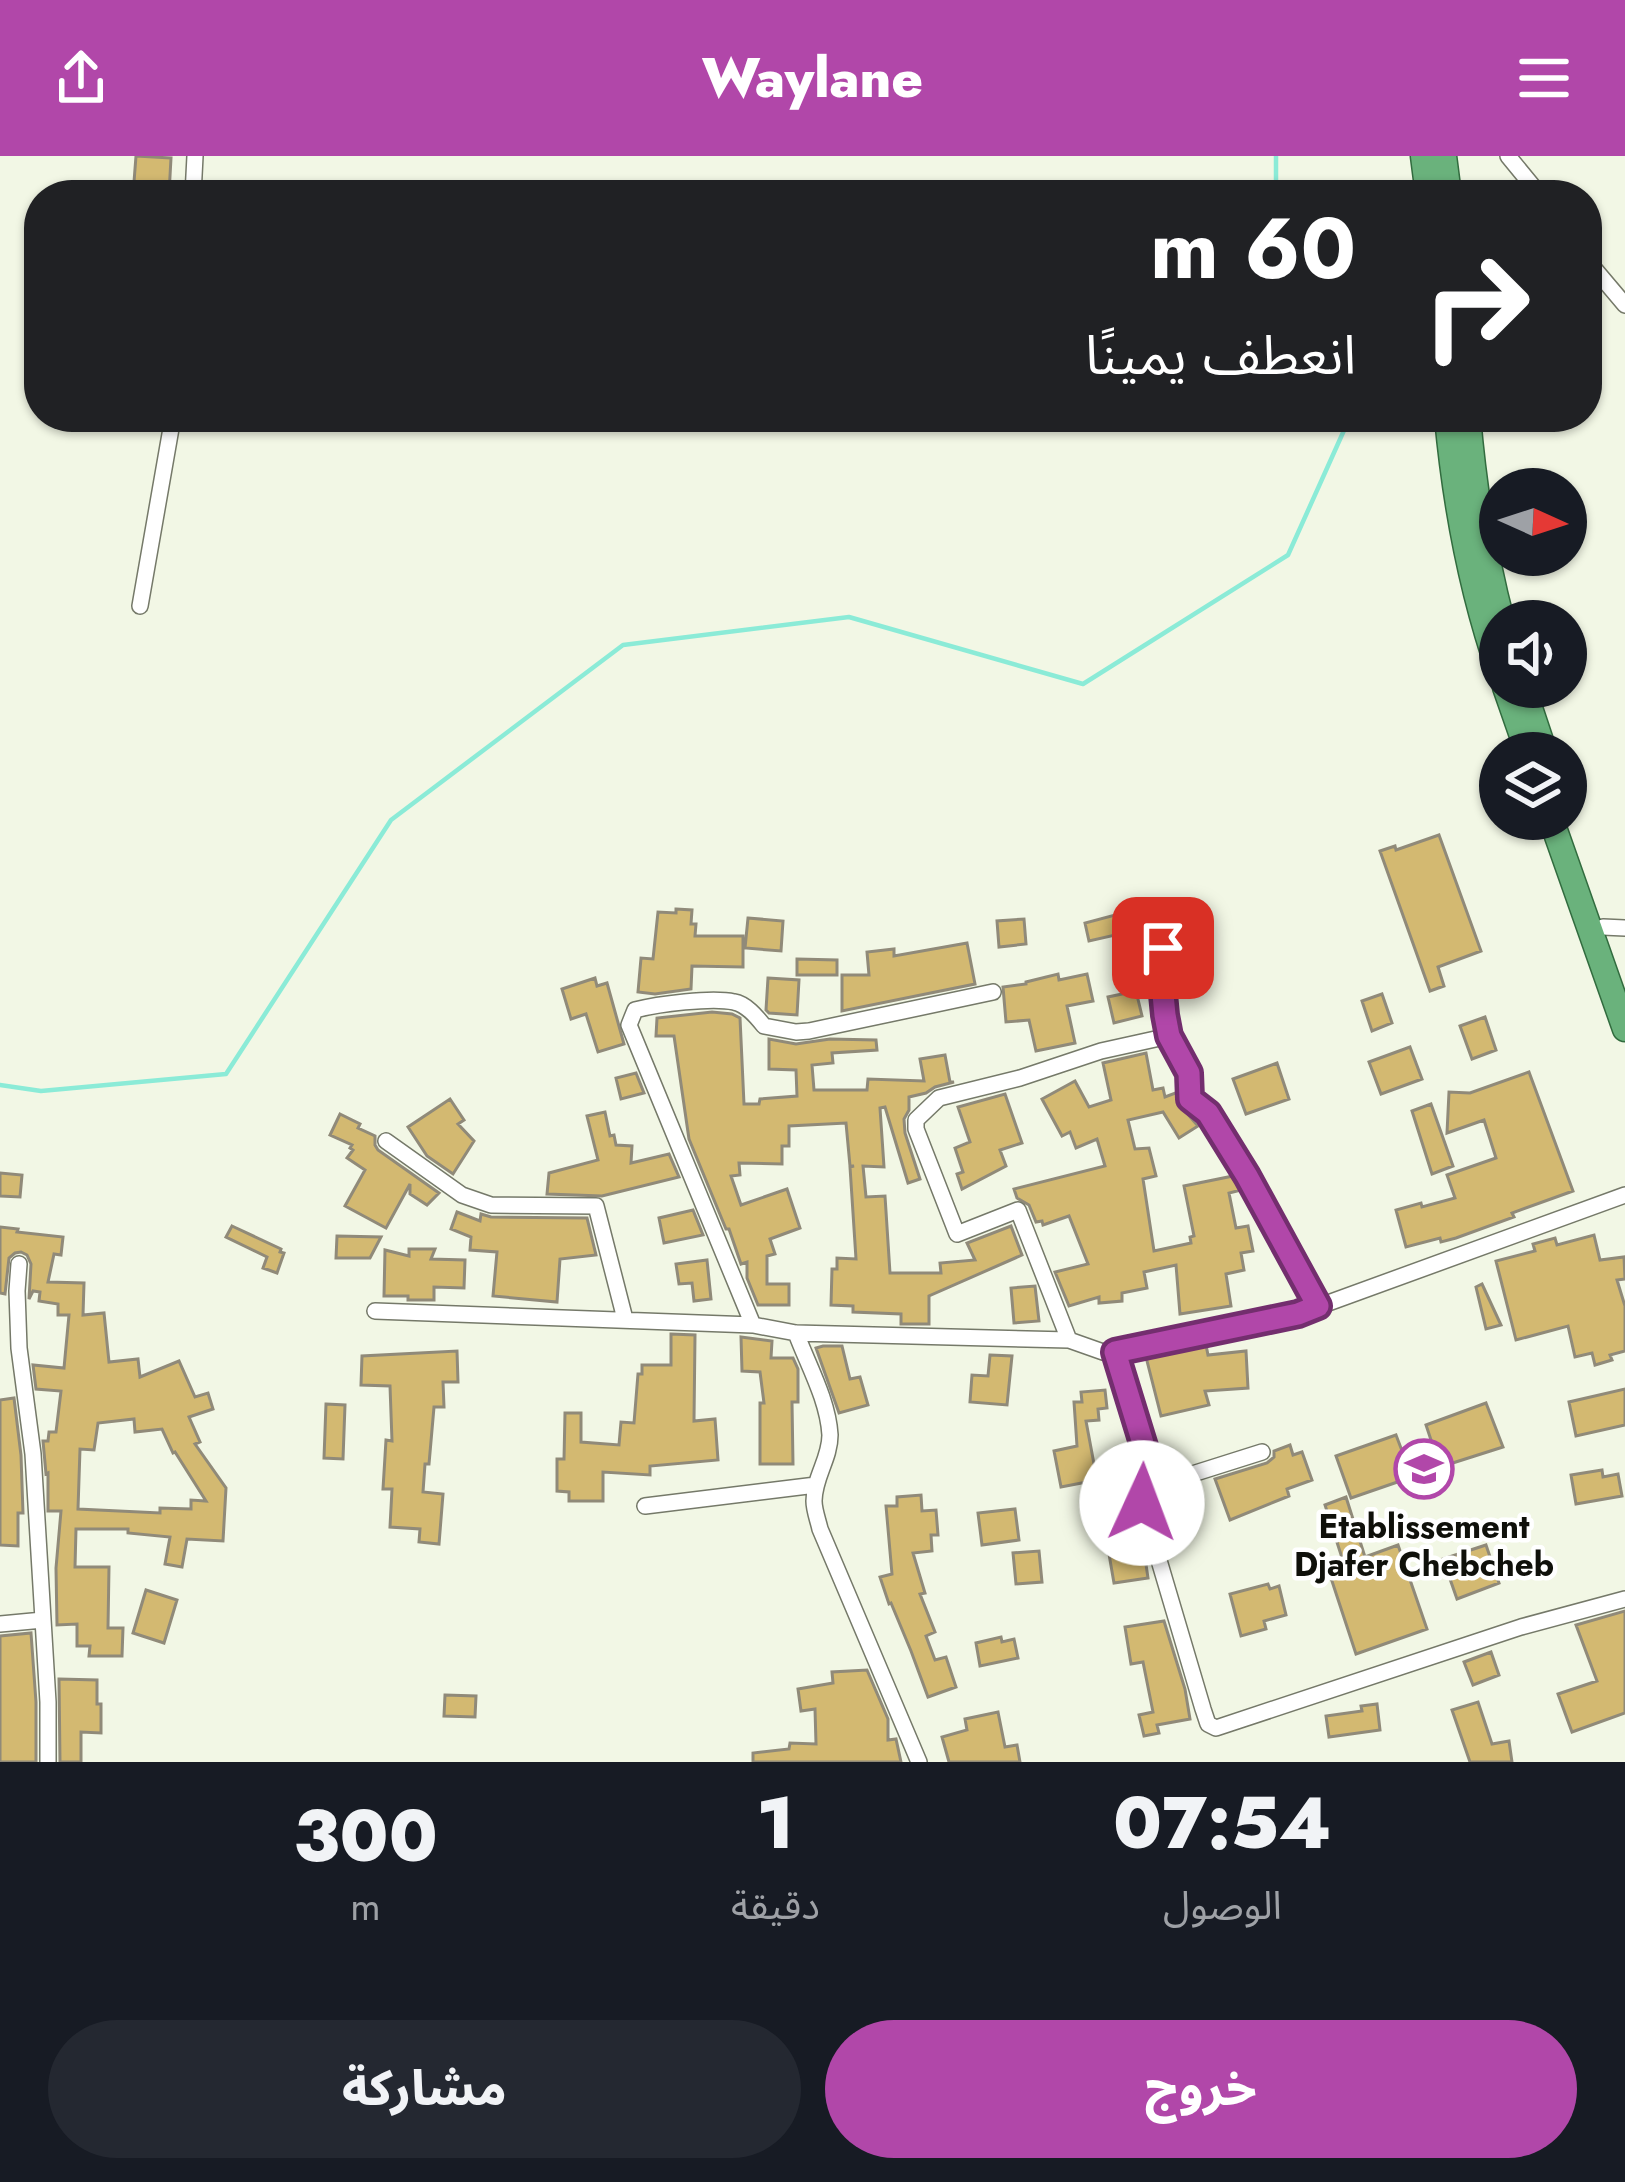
<!DOCTYPE html>
<html lang="ar">
<meta charset="utf-8">
<style>
:root{--surface:#171b24;--page:#242831;--text:#f1f3f6;--muted:#9ea1a6;--accent:#b147a9}
body{margin:0;font-family:Jost,"Noto Sans Arabic",sans-serif;background:var(--page);color:var(--text);direction:rtl;height:100vh;display:flex;flex-direction:column;font-size:45px;white-space:nowrap}
*{box-sizing:border-box;margin:0}
p{font-size:39px;color:var(--muted)}
.icon{flex:none;width:66px;height:66px;fill:none;stroke:currentColor;stroke-width:2;stroke-linecap:round;stroke-linejoin:round}
.map{position:relative;height:1606px;overflow:hidden;direction:ltr}
.details{display:flex;flex-direction:column;background:var(--surface);flex:1}
.details>*{flex:none}
.banner{position:absolute;left:24px;top:24px;width:1578px;height:252px;border-radius:48px;box-shadow:0 3px 9px #0004;direction:rtl;background:#202124;color:#fff;overflow:hidden}
.needle{width:78px;rotate:93deg}
.tools{position:absolute;left:1479px;top:312px;display:grid;gap:24px}
.tools a{display:grid;place-items:center;width:108px;height:108px;border-radius:50%;background:var(--surface);box-shadow:0 3px 9px #0004;font-size:60px}
.pin{position:absolute;display:grid;place-items:center;width:102px;height:102px;color:#fff;margin:-51px;border-radius:24px;box-shadow:0 6px 18px #0006}
.me{position:absolute;width:132px;margin:-66px;rotate:2deg;stroke-linejoin:round;filter:drop-shadow(0 0 9px #0008)}
.turn{display:flex;align-items:center;gap:42px;height:252px;padding:0 48px;font-size:54px}
.turn .icon{width:156px;height:156px;stroke-width:2.5}
.turn b{display:block;font-size:84px;line-height:102px}
.eta{display:flex;justify-content:space-evenly;align-items:center;height:204px;text-align:center}
.eta b{font-size:72px;font-weight:800;line-height:84px}
.primary-button{display:flex;gap:24px;margin-top:auto;padding:24px 48px}
.primary-button a{flex:1;height:138px;border-radius:72px;background:var(--accent);color:#fff;font-size:48px;font-weight:800;line-height:138px;text-align:center}
.primary-button a+a{background:var(--page);color:var(--text)}
header{display:flex;justify-content:space-between;align-items:center;height:156px;padding:0 48px;background:var(--accent);color:#fff;font-size:54px;font-weight:800}
.map>svg:first-child{display:block}
</style>
<header><svg class="icon" aria-label="menu" viewBox="0 0 24 24"><path d="M4 6h16M4 12h16M4 18h16"/></svg>Waylane<svg class="icon" aria-label="share" viewBox="0 0 24 24"><path d="M12 15V3M7 8l5-5 5 5M5 13v7h14v-7"/></svg></header>
<div class="map">
<svg width="1625" height="1606" viewBox="0 0 1625 1606">
<rect width="100%" height="100%" fill="#f2f7e5"/>
<g fill="none" stroke-linecap="round" stroke-linejoin="round">
<path stroke="#8bebd7" stroke-width="4.5" d="M1276,0v39
M0,929l41,6 185,-17 165,-254 232,-175 226,-28 234,67 205,-129 62,-138"/>
</g>
<path fill="#d3b971" stroke="#908a79" stroke-width="3" fill-rule="evenodd" d="M136,0l35,2 -2,36 -22,-2 -1,3h-13z
M1439,679l42,116 -43,16 6,19 -14,5 -50,-140 15,-5 1,4z
M676,753l16,1 -1,14h5l-1,12h48v31l-51,-1 -1,23 -36,5 -17,-2 3,-34 12,1 5,-47 18,1z
M1115,759l5,19 -31,7 -4,-18z
M748,762l35,3 -2,30 -36,-3z
M1024,763l2,25 -27,3 -2,-26z
M967,787l8,41 -133,27v-36h27l-2,-23 27,-3v7z
M797,803l40,1v15h-40z
M1058,818l1,6 28,-6 6,27 -26,5 8,37 -39,8 -7,-31 -23,2 -3,-35 23,-3v-2z
M595,822l2,8 10,-3 17,61 -26,8 -12,-38 -15,5 -9,-30z
M768,822l31,2 -2,35 -28,-2 -3,-3z
M1136,835l6,25 -28,7 -6,-26z
M1382,838l10,29 -20,8 -10,-30z
M712,856l20,2 8,4 4,86h15l1,-5 37,-3 -1,-26 -27,-1v-30l27,5 34,-5 46,1 1,10 -45,3 1,10 -21,2 2,25h53l1,-11 56,2 -4,-22 25,-4 5,27h4l-19,5 -9,6 -17,4v13l-5,9 1,14 15,46 -12,4 -23,-76 -5,1 4,59 -21,-1 3,31 19,-1 5,77h51l-1,-10 35,-3 -8,-17 44,-17 11,29 -93,41v28h-28v-10l-48,-2v-6l-22,-1 1,-36h5v-11l19,1 -6,-92 4,-1h-4l-4,-43 -57,3v20h-7v18l-43,-1 1,12 -9,1 10,29 46,-16 13,39 -30,11 5,15 -8,2v28h22v21h-31l-11,-27v-16l-6,2 -12,-35h-3l-37,-90 -15,-103h-18l1,-18z
M1485,861l11,33 -24,9 -12,-33z
M1410,891l12,32 -41,15 -12,-32z
M1146,897l7,37 10,-2 2,9 13,-5 2,13 18,21 -19,12 -16,-26 -35,8 7,29 14,-1 7,28 -13,3 11,72 37,-8 -1,-6 4,-1 -10,-50 49,-10 8,14 -12,3 7,35 12,-2 5,25 -12,2 3,17 -18,4 5,32 -51,8 -4,-49 -32,7 3,16 -25,5v8l-23,2v-6l-30,9 -14,-34 33,-8 -19,-48 -26,9 -1,-4 -6,1 -7,-17 -12,-7 -3,-9 91,-23 -8,-27 -21,9 -6,-16 -8,4 -20,-37 33,-18 14,26 22,-7 -8,-37z
M1277,907l12,36 -43,15 -13,-35z
M1529,916l44,119 -61,22 2,4 -58,21 -15,4 -1,-4 -34,9 -10,-37 25,-7 1,4 33,-9 -8,-23 49,-17 -12,-38 -37,13 2,-41 21,1z
M636,917l8,20 -23,6 -5,-21z
M1005,938l17,49 -22,7 6,16 -44,23 -5,-15 6,-2 -8,-24 15,-6 -12,-35z
M450,943l14,21 -6,4 16,17 -21,33 -26,-18 -19,-29z
M1431,948l22,62 -21,8 -20,-63z
M605,956l5,24 4,-1 2,10 16,1 -1,17 38,-9 10,23 -77,19 -55,-2 2,-21 49,-13 -11,-44z
M340,958l20,10 -2,4 17,8v9l3,5 61,43 -12,12 -17,-11v-10l-24,44 -41,-22 20,-36 -18,-12 6,-8 -3,-2 2,-3 -22,-10z
M0,1017l22,2 -2,22 -20,-1z
M693,1054l10,25 -39,8 -5,-25z
M457,1056l23,9 1,-7 10,3 96,1 9,37 -36,4 -3,43 -64,-6 4,-44 -27,-2 1,-13 -20,-8z
M232,1070l49,23 -1,3 4,1 -7,20 -14,-5 4,-11 -41,-20z
M0,1071l18,2 -1,3 46,5 -2,18 -7,-1 -6,28 36,1 -1,32 21,-2 5,49 29,-3 2,18 39,-16 16,36 13,-4 5,16 -24,8 11,25 -5,2 31,44 -3,53 -36,-2 -5,28 -17,-3 5,-27 -42,-4v-4h-52l-1,38h34l-1,61h15l-1,28h-33l1,-10h-13v-22l-20,1 -1,-57 5,-57h-13v-38l-2,1 -3,-33h5l1,-9h7l5,-41 -25,-2 -3,-24 31,3 5,-53h-11v-11l-19,-3 1,-9 -7,-1 -4,8 2,-35 -4,-9 -6,-3 -6,1 -6,5 -4,36 -5,-1zM134,1263l1,13 27,-3 11,24 2,-1 31,49 -15,-1v9l-31,-1v5l-82,-4 2,-60 14,1 4,-27z
M1594,1079l6,25 24,-3 1,22 -8,1 8,26v45l-15,4 2,5 -17,5 -3,-12 -17,4 -7,-31 -52,14 -20,-79 39,-10 -2,-7 22,-6 2,7z
M337,1080l44,1 -11,21h-34z
M409,1093h26l-4,10 34,1 -1,28 -30,-1v13h-26v-4h-24l1,-46 24,6z
M707,1104l4,39 -17,2 -2,-18 -13,1 -3,-20z
M1482,1128l19,41 -15,4 -10,-42z
M1035,1130l4,35 -25,2 -3,-35z
M671,1178l24,1 -1,86 21,-2 3,41 -68,6v9l-47,-3v29h-34v-9l-12,-1v-32h7l1,-46h16v29l38,3 2,-23 13,1 4,-49h4v-9h29z
M741,1181l31,4 -1,17h22l5,11v33h-6l1,62h-33v-61h4l-4,-31 -18,-1z
M1206,1189l2,10 38,-4 2,37 -43,3 4,14 -48,11 -15,-59z
M823,1190h19l8,33 10,-2 8,28 -29,8 -23,-65z
M457,1195l1,31h-15l1,25h-10l-5,57h-4l-2,28 20,2 -4,50 -20,-2 1,-13 -30,-2 2,-38h-9l3,-49 6,1 -2,-55 -29,-1 1,-29z
M990,1199l22,1 -5,49 -37,-3 2,-27 16,1z
M1625,1233v36l-49,11 -7,-34z
M1105,1234l2,18 -9,1 1,11 -13,1 11,59 -36,7 -7,-36 23,-5 -3,-44h8l-1,-10z
M14,1242l7,57 2,58h-5v33l-18,-1v-145z
M1486,1247l17,44 -63,20 -14,-42z
M326,1248l19,1 -2,54 -19,-1z
M1396,1279l16,42 -61,21 -15,-42z
M1290,1289l3,10 9,-3 10,28 -25,9 2,7 -59,24 -15,-41 52,-16 7,-6v-6z
M1602,1314l1,7 15,-3 4,22 -46,8 -5,-29z
M1119,1332l5,31 9,-2 5,26 3,-1 3,9 4,27 -34,5 -9,-52 -11,2 -6,-41z
M921,1339l1,16 14,-1 2,25h-7l1,16 -19,2 12,40 -5,1 15,38 -9,4 9,24 11,-3 10,30 -28,10 -17,-46 -20,-48 -2,1 -9,-27 12,-3 -6,-68h11v-9z
M1346,1341l19,60 33,-12 29,84 -71,25 -28,-85 16,-5 -19,-59z
M1015,1353l4,31 -37,5 -4,-32z
M1486,1389l13,38 -42,16 -14,-40z
M1039,1395l3,31 -26,2 -3,-31z
M1268,1428l2,5 9,-3 7,29 -22,6 2,8 -25,7 -11,-42z
M146,1434l31,10 -13,43 -31,-10z
M1625,1455v102l-53,19 -14,-38 39,-13 -21,-56z
M1164,1465l21,68 5,30 -33,6 2,8 -15,3 -5,-21 14,-3 -10,-50 -12,2 -6,-37z
M31,1477l5,69v60h-36v-126z
M1001,1481l1,5 12,-3 4,19 -38,8 -4,-23z
M1491,1496l8,23 -26,10 -9,-23z
M867,1514l21,49v21l8,-1 5,23h-148v-9l36,-4 1,-6 26,1 -1,-35 -14,2 -3,-22 35,-6 -1,-11z
M59,1523l38,1v24h4v29l-20,-1v30h-21z
M445,1539l31,1 -1,21 -31,-1z
M1478,1546l14,42 17,-3 3,21h-42l-18,-52z
M1377,1548l3,26 -51,7 -3,-21 36,-5 -1,-5z
M998,1556l7,35 12,-2 3,17h-71l-7,-25 25,-7 -2,-11z"/>
<g fill="none" stroke-linecap="round" stroke-linejoin="round">
<defs>
<path id="minor" d="M1508,0l32,39
M193,39l2,-39
M1587,104l38,45
M140,450l33,-189
M1603,771l22,1
M1163,792l-1,36 3,31 4,21 20,37 1,26 17,14 40,63 72,130
M386,985l76,54 29,10 105,1 29,113
M19,1108l-2,27 2,57 14,106 15,248v60
M375,1155l378,14 43,8 273,7 34,12 12,-1 183,-37 327,-119
M753,1169l-124,-300 6,-15c23,-6 77,-13 99,-8 12,2 22,14 30,24l32,6 13,-1 184,-39
M796,1177c12,32 32,67 34,102 0,24 -16,42 -16,66 0,9 4,19 6,28l99,233
M1069,1184l-51,-130 -61,24 -41,-105v-9l23,-22 81,-20 81,-27 68,-15
M1115,1195l35,115 1,9 -9,28 61,206 5,15 8,4 305,-101 104,-28
M1145,1333l117,-37
M645,1350l171,-21
M0,1468l43,-4"/>
<path id="trunk" d="M1423,0l5,39
M1444,0l5,39
M1447,261c8,87 24,174 53,257
M1468,261c6,70 16,136 34,204
M1505,531l23,66
M1523,531l22,66
M1551,663l74,210"/>
</defs>
<use href="#minor" stroke="#757969" stroke-width="18"/>
<use href="#trunk" stroke="#326c3f" stroke-width="27"/>
<use href="#minor" stroke="#fff" stroke-width="15"/>
<use href="#trunk" stroke="#6ab27c" stroke-width="24"/>
</g>
<g fill="none" stroke-linecap="round" stroke-linejoin="round">
<defs>
<path id="route" d="M1142,1347l9,-28 -1,-9 -35,-114 183,-38 20,-8 -71,-130 -39,-63 -18,-14 -1,-26 -20,-37 -4,-21 -3,-31 1,-36"/>
</defs>
<use href="#route" stroke="#732e6e" stroke-width="30"/>
<use href="#route" stroke="#b147a9" stroke-width="21"/>
</g>
<defs>
<symbol id="school-ring" viewBox="-11 -11 22 22"><circle r="9.5" fill="#fff" stroke="#b147a9" stroke-width="1.5"/><path d="M0-5L7-2L0 1L-7-2ZM-4 1L0 2.5L4 1V4Q0 6-4 4Z" fill="#b147a9"/></symbol>
</defs>
<g fill-rule="evenodd">
<use href="#school-ring" x="1391" y="1280" width="66" height="66"/>
</g>
<g text-anchor="middle" stroke-width="9" stroke-linejoin="round" paint-order="stroke">
<g font-size="33" font-weight="bold" fill="#0f100a" stroke="#fff">
<text x="1424" y="1382">Etablissement<tspan x="1424" dy="38">Djafer Chebcheb</tspan></text>
</g>
</g>
</svg>
<div class="tools">
<a><svg class="needle" viewBox="-14 -14 28 28"><path d="M0-13l5 13h-10z" fill="#e53935"/><path d="M0 13l5-13h-10z" fill="#9ea1a6"/></svg></a>
<a><svg class="icon" aria-label="sound" viewBox="0 0 24 24"><path d="M4 9h4l5-4v14l-5-4H4zM17 9q2 3 0 6"/></svg></a>
<a><svg class="icon" aria-label="layers" viewBox="0 0 24 24"><path d="M12 4l9 5-9 5-9-5zM3 14l9 5 9-5"/></svg></a>
</div>
<div class="pin" style="left:1163px;top:792px;background:#d93025"><svg class="icon" aria-label="arrive" viewBox="0 0 24 24"><path d="M6 21V4h12l-3 4 3 4H6"/></svg></div>
<svg class="me" style="left:1142px;top:1347px" viewBox="-20 -20 40 40"><circle r="19" fill="#fff"/><path d="M0-13L10 11 0 6-10 11z" fill="#b147a9"/></svg>
<div class="banner">
<div class="turn"><svg class="icon" aria-label="right" viewBox="0 0 24 24"><path d="M7 20v-9h11M14 6l5 5-5 5"/></svg><div><b>60 m</b>انعطف يمينًا</div></div>
</div>
</div>
<section class="details">
<div class="eta">
<div><b>07:54</b><p>الوصول</p></div>
<div><b>1</b><p>دقيقة</p></div>
<div><b>300</b><p>m</p></div>
</div>
<div class="primary-button"><a>خروج</a><a>مشاركة</a></div>
</section>
